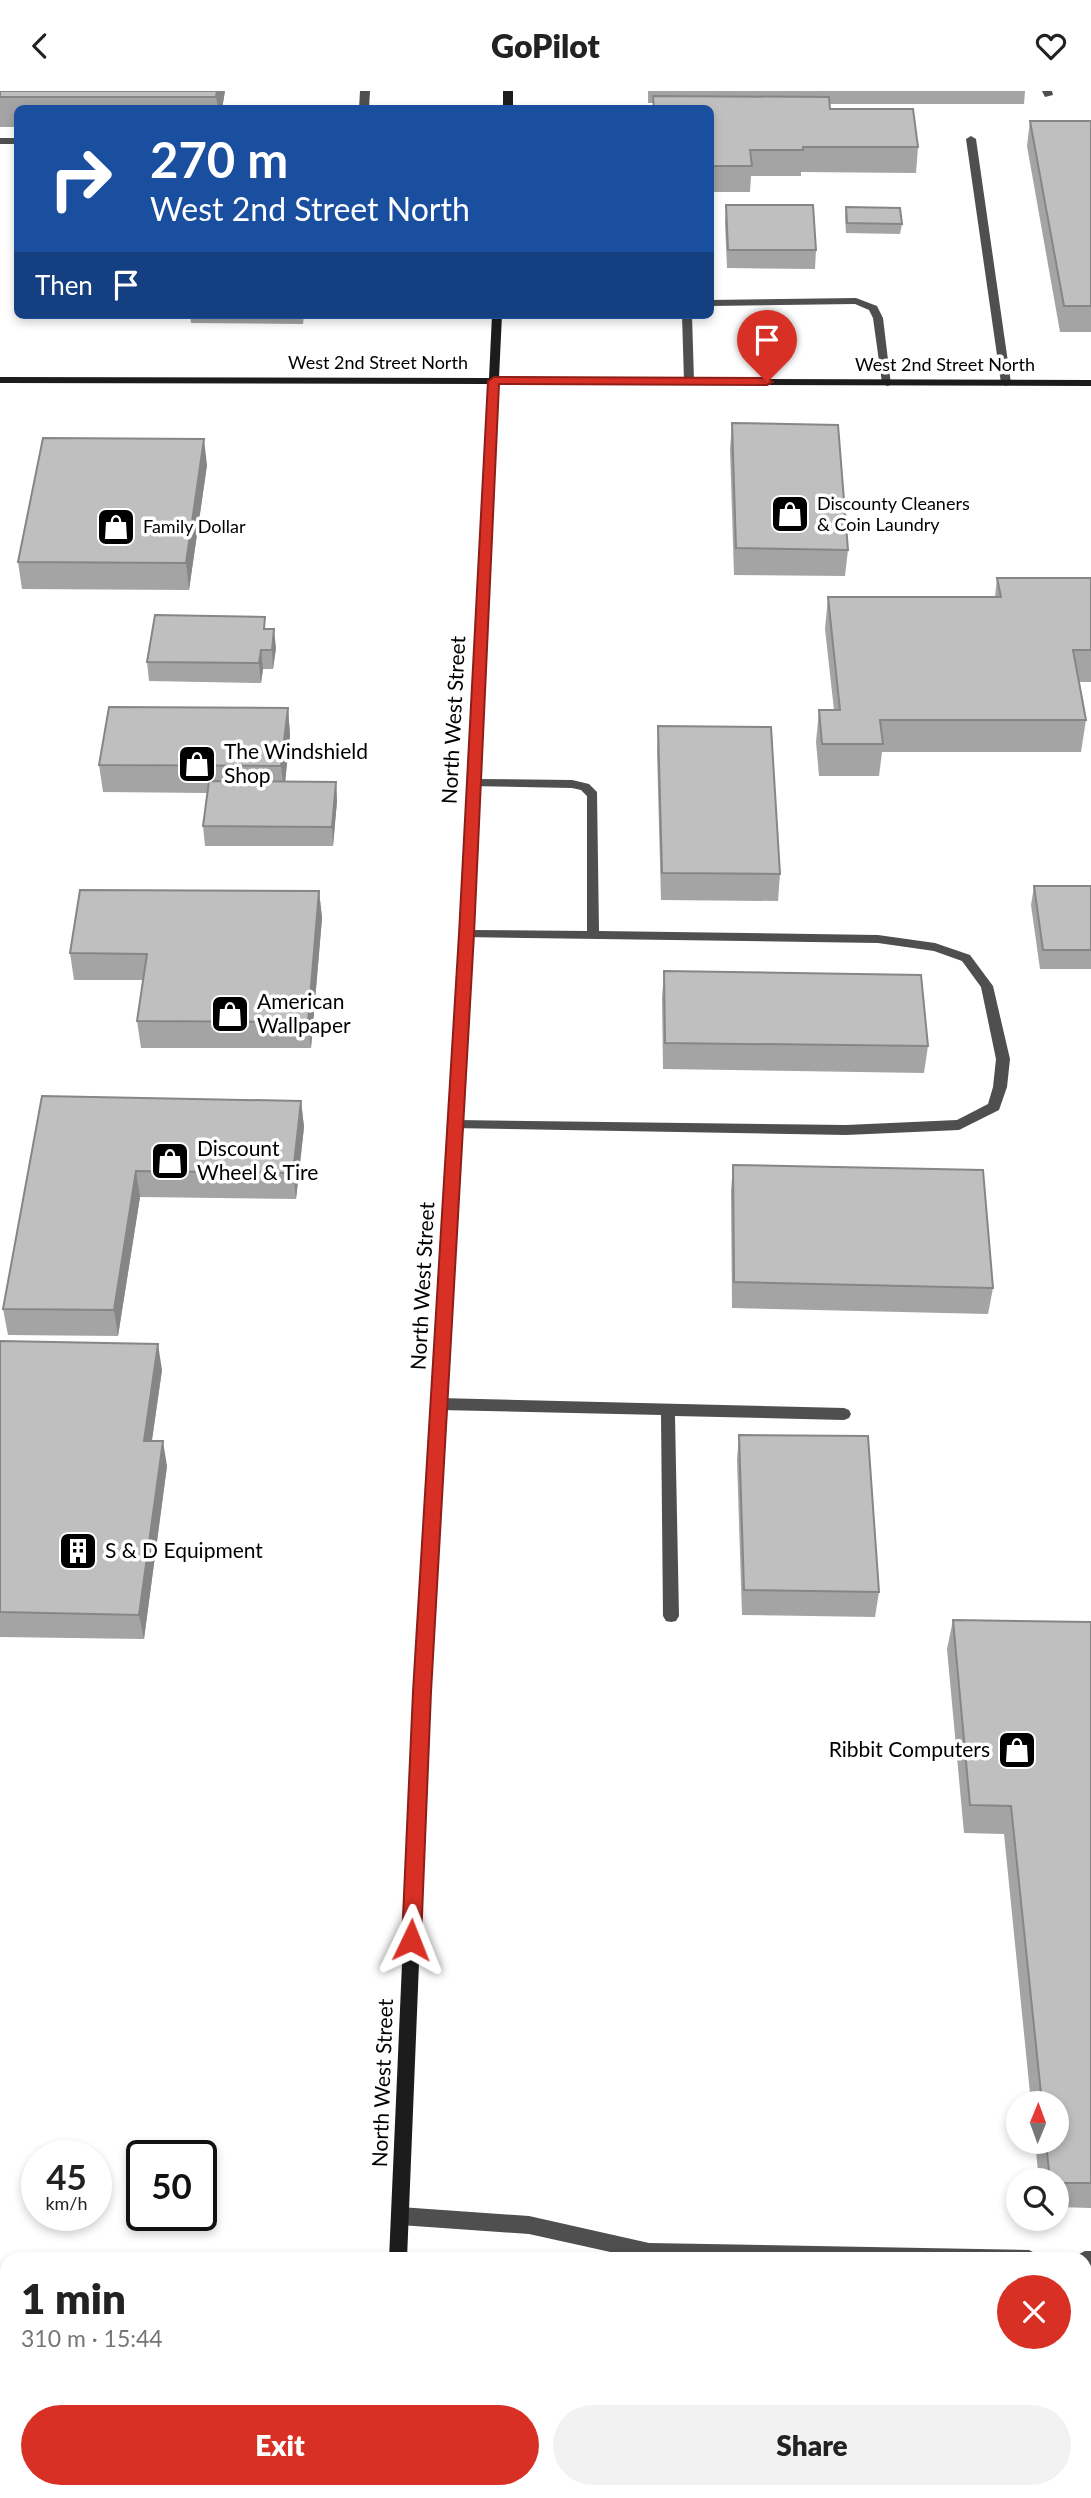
<!DOCTYPE html>
<meta charset="utf-8">
<style>
:root{--surface:#fff;--page:#f2f2f2;--text:#222;--muted:#767676;--accent:#d93025}
body{margin:0;font-family:Lato,sans-serif;background:var(--page);color:var(--text);height:100vh;display:flex;flex-direction:column;font-size:26px;white-space:nowrap}
*{box-sizing:border-box;margin:0}
p{font-size:23px;color:var(--muted)}
.icon{flex:none;width:38px;height:38px;fill:none;stroke:currentColor;stroke-width:2;stroke-linecap:round;stroke-linejoin:round}
.map{position:relative;flex:1;overflow:hidden}
.side{position:absolute;left:0px;top:2161px;width:1092px;height:247px;display:flex;flex-direction:column;background:var(--surface);border-radius:21px 21px 0 0;box-shadow:0 4px 10px #0003}
.side>*{flex:none}
.guide{position:absolute;left:14px;top:14px;width:700px;height:214px;border-radius:10px;box-shadow:0 4px 10px #0003;background:#1a4fa0;color:#fff;overflow:hidden}
.needle{width:46px;rotate:1deg}
.fabs{position:absolute;left:1006px;top:2000px;display:grid;gap:14px}
.fabs a{display:grid;place-items:center;width:63px;height:63px;border-radius:50%;background:var(--surface);box-shadow:0 4px 10px #0003;font-size:35px}
.speed{position:absolute;left:21px;top:2049px;display:flex;gap:14px;font-size:35px;font-weight:700;text-align:center}
.speed>*{display:grid;place-content:center;width:91px;height:91px;border-radius:50%;background:var(--surface);box-shadow:0 4px 10px #0003;line-height:1}
.speed small{font-size:18px;font-weight:400}
.speed .limit{border:4px solid #111;border-radius:10px;background:#fff;color:#111}
.pin{position:absolute;display:grid;place-items:center;width:60px;height:60px;color:#fff;margin:-72px -30px;border-radius:50% 50% 50% 0;rotate:-45deg;box-shadow:0 0 7px #0007}
.pin .icon{rotate:45deg}
.me{position:absolute;width:77px;margin:-38px;rotate:2deg;stroke-linejoin:round;filter:drop-shadow(0 0 5px #0008)}
.turn{display:flex;align-items:center;gap:24px;height:147px;padding:0 21px;font-size:32px}
.turn .icon{width:91px;height:91px;stroke-width:2.5}
.turn b{display:block;font-size:49px;line-height:60px}
.then{display:flex;align-items:center;height:66px;padding:0 21px;background:#0003;gap:14px;font-size:26px}
.round{display:grid;place-items:center;flex:none;width:74px;height:74px;border-radius:37px;background:var(--page)}
.summary{display:flex;align-items:center;justify-content:space-between;height:119px;padding:0 21px}
h1{font-size:42px;font-weight:800;line-height:52px}
.action{display:flex;gap:14px;margin-top:auto;padding:14px 21px}
.action a{flex:1;height:80px;border-radius:42px;background:var(--accent);color:#fff;font-size:28px;font-weight:800;line-height:80px;text-align:center}
.action a+a{background:var(--page);color:var(--text)}
header{display:flex;justify-content:space-between;align-items:center;height:91px;padding:0 21px;background:var(--surface);font-size:32px;font-weight:800}
.map>svg:first-child{display:block}
</style>
<header><svg class="icon" aria-label="back" viewBox="0 0 24 24"><path d="M15 5l-7 7 7 7"/></svg>GoPilot<svg class="icon" aria-label="heart" viewBox="0 0 24 24"><path d="M12 20l-8-8c-3-5 5-10 8-4 3-6 11-1 8 4z"/></svg></header>
<div class="map">
<svg width="1091" height="2407" viewBox="0 0 1091 2407">
<rect width="100%" height="100%" fill="#fff"/>
<g fill="none" stroke-linecap="round" stroke-linejoin="round">
<path fill="#4f4f4f" fill-rule="evenodd" d="M360,0h10l-1,18h-10z
M1042,0h10l1,4 -8,2z
M971,45l5,3 35,244 -5,3 -5,-3 -35,-244z
M0,47h18v6h-18z
M856,207l21,8 6,12 8,67 -4,1 -5,-3 -9,-65 -4,-8 -14,-6 -145,2v-6z
M682,224h10l2,66 -5,3 -5,-3z
M474,688l98,1 17,4 8,8 2,139 279,4 57,8 35,12 23,31 17,73 -3,28 -8,23 -40,20 -113,5 -396,-7 -2,-3 7,-5 391,5 111,-5 31,-16 5,-17 3,-28 -15,-72 -19,-26 -28,-10 -56,-8 -415,-6 -2,-3 2,-3 4,-1 120,1v-135l-6,-6 -9,-2 -102,-2v-6z
M439,1307l405,10 5,2 2,4 -2,4 -5,2 -169,-4 4,200 -3,5 -5,1 -5,-1 -3,-5 -2,-201 -222,-5 -5,-2 -2,-4 2,-4z
M400,2116l129,9 120,27 380,7 6,3 3,6h-396l-113,-25 -129,-9 -6,-3 -3,-6 3,-6z
M1085,2160h6v18h-6v-10h-9l3,-5z"/>
<path fill="#1c1c1c" fill-rule="evenodd" d="M503,0h10v18h-10z
M492,224h10l-3,63 592,2v6l-592,-2 -26,550 -43,758 -23,567h-18l25,-567 47,-758 27,-550 -488,-1v-6l489,1z
M376,2401h18v6h-18z"/>
</g>
<path fill="#a4a4a4" d="M0,0h225l-3,18h-204v18h-18z
M648,0h377l-1,13h-194v5l88,38 -2,26 -115,-1v4h-50l-1,16h-40v-83h-57v-6h-5z
M1030,30h61v211h-31l-33,-186z
M726,114l90,45 -1,19 -88,-1 -2,-45z
M846,116l56,17 -2,10 -54,-1 -1,-16z
M190,224h114l-1,9 -112,-1z
M732,332l116,127 -3,26 -111,-1 -4,-126z
M207,374l-18,125 -167,-1 -4,-27z
M997,487h94v104h-12l7,38 -5,32h-199l-3,24h-60l-3,-34 3,-32h15l-9,-81 3,-32h167z
M267,538l9,19 -3,21h-10l-2,14 -112,-2 -2,-19z
M288,617l2,27 -5,47h51l1,19 -4,45h-128l-2,-20 4,-33 -104,-1 -4,-27z
M658,635l122,148 -2,27 -117,-1 -4,-148z
M1034,795h57v83h-51l-9,-64z
M319,800l3,27 -11,130h-170l-4,-27 6,-41h-69l-4,-27z
M664,880l264,75 -4,27 -261,-4 -1,-71z
M42,1005l259,5 3,26 -8,72 -156,-2 -22,139 -110,-1 -5,-26z
M733,1074l260,123 -5,26 -256,-6 -1,-117z
M0,1250l162,29 -10,71 15,25 -23,173 -144,-2z
M739,1344l140,157 -4,25 -133,-2 -5,-155z
M953,1529l138,2v586l-34,-1v-26h-18l-4,-39h22v-39h-26l-27,-269 -40,-1 -17,-184z
M779,2401h180l1,6h-181z
M1080,2401h5l6,6h-14z"/>
<path fill="#868686" d="M217,0h8l-3,18h-4l-2,-12z
M204,348l3,26 -18,125 -3,-27z
M274,538l2,19 -3,21 -1,-19z
M261,559l2,19 -2,14 -2,-20z
M288,617l2,27 -6,58 -3,-27z
M336,691l1,19 -4,45 -1,-19z
M319,800l3,27 -11,130 -3,-26z
M301,1010l3,26 -8,72 -3,-26z
M136,1080l4,26 -22,139 -4,-26z
M158,1253l4,26 -14,96 -4,-25z
M163,1350l4,25 -23,173 -5,-24z"/>
<path fill="#bfbfbf" stroke="#868686" stroke-width="2" d="M0,0h217l-1,6h-216z
M653,5l176,1 1,12h83l5,38h-115v3h-53l2,16h-42v-57h-56z
M1030,30h61v185h-27z
M726,114h87l3,45h-88z
M846,116l54,1 2,16 -55,-1z
M732,332l106,2 10,125 -112,-2z
M43,347l161,1 -18,124 -168,-1z
M997,487h94v72h-18l13,70h-206l3,24h-61l-3,-34h21l-12,-113h173z
M155,524l110,2 -1,12h10l-2,21h-11l-2,13 -112,-1z
M109,616l179,1 -7,58 -182,-1z
M658,635l113,1 9,147 -118,-1z
M209,690l127,1 -4,45 -129,-1z
M1034,795h57v64h-48z
M80,799l239,1 -11,131 -171,-1 10,-67 -77,-1z
M664,880l257,4 7,71 -263,-3z
M42,1005l259,5 -8,72 -157,-2 -22,139 -111,-1z
M733,1074l250,5 10,118 -259,-6z
M0,1250l158,3 -14,97h19l-24,174 -139,-3z
M739,1344l129,1 11,156 -135,-2z
M953,1529l138,2v561h-34v-2h-7l-4,-39h11v-39h-15l-31,-297 -41,-1z
M1085,2396h6v11h-8v-6h2z
M783,2401h176l1,6h-177z"/>
<path fill="#d93025" stroke="#8d1f18" stroke-width="2" d="M494,286l273,1 6,4 -6,3 -268,-1 -25,550 -43,758 -10,248 -3,6 -7,3 -6,-3 -3,-6 11,-248 46,-758 29,-553z"/>
<defs>
<symbol id="shop-square" viewBox="-11 -11 22 22"><rect x="-9" y="-9" width="18" height="18" rx="4" fill="#000" stroke="#fff"/><path d="M-5-2.5h2.3a2.7 3.5 0 0 1 5.4 0H5L5.5 6h-11ZM-1.5-2.5h3a1.5 2.3 0 0 0-3 0Z" fill="#fff"/></symbol>
<symbol id="building-square" viewBox="-11 -11 22 22"><rect x="-9" y="-9" width="18" height="18" rx="4" fill="#000" stroke="#fff"/><path d="M-4-6H4V6H1V3H-1V6H-4ZM-2.5-4.3h1.7v1.8h-1.7ZM.8-4.3h1.7v1.8H.8ZM-2.5-1h1.7V.8h-1.7ZM.8-1h1.7V.8H.8Z" fill="#fff"/></symbol>
</defs>
<g fill-rule="evenodd">
<use href="#shop-square" x="768" y="401" width="44" height="44"/>
<use href="#shop-square" x="94" y="414" width="44" height="44"/>
<use href="#shop-square" x="175" y="651" width="44" height="44"/>
<use href="#shop-square" x="208" y="901" width="44" height="44"/>
<use href="#shop-square" x="148" y="1048" width="44" height="44"/>
<use href="#building-square" x="56" y="1438" width="44" height="44"/>
<use href="#shop-square" x="995" y="1637" width="44" height="44"/>
</g>
<g text-anchor="middle" stroke-width="7" stroke-linejoin="round" paint-order="stroke">
<g font-size="18" fill="#000" stroke="#fff">
<text x="378" y="278">West 2nd Street North</text>
<text x="945" y="280">West 2nd Street North</text>
</g>
<g font-size="18" fill="#000" stroke="#fff" text-anchor="start">
<text x="817" y="419">Discounty Cleaners<tspan x="817" dy="21">&amp; Coin Laundry</tspan></text>
<text x="143" y="442">Family Dollar</text>
</g>
<g font-size="21" fill="#000" stroke="#fff">
<text transform="translate(454 629) rotate(-87)" y="7">North West Street</text>
<text transform="translate(423 1195) rotate(-87)" y="7">North West Street</text>
<text transform="translate(383 1992) rotate(-88)" y="7">North West Street</text>
</g>
<g font-size="21" fill="#000" stroke="#fff" text-anchor="start">
<text x="224" y="668">The Windshield<tspan x="224" dy="24">Shop</tspan></text>
<text x="257" y="918">American<tspan x="257" dy="24">Wallpaper</tspan></text>
<text x="197" y="1065">Discount<tspan x="197" dy="24">Wheel &amp; Tire</tspan></text>
<text x="105" y="1467">S &amp; D Equipment</text>
<text x="990" y="1666" text-anchor="end">Ribbit Computers</text>
</g>
</g>
</svg>
<div class="fabs">
<a><svg class="needle" viewBox="-14 -14 28 28"><path d="M0-13l5 13h-10z" fill="#e53935"/><path d="M0 13l5-13h-10z" fill="#767676"/></svg></a>
<a><svg class="icon" aria-label="search" viewBox="0 0 24 24"><circle cx="10" cy="10" r="6"/><path d="M15 15l6 6"/></svg></a>
</div>
<div class="speed"><div>45<small>km/h</small></div><div class="limit">50</div></div>
<div class="pin" style="left:767px;top:291px;background:#d93025"><svg class="icon" aria-label="arrive" viewBox="0 0 24 24"><path d="M6 21V4h12l-3 4 3 4H6"/></svg></div>
<svg class="me" style="left:411px;top:1849px" viewBox="-20 -20 40 40"><path d="M0-17L14 15 0 8-14 15z" fill="#d93025" stroke="#fff" stroke-width="4"/></svg>
<div class="guide">
<div class="turn"><svg class="icon" aria-label="right" viewBox="0 0 24 24"><path d="M7 20v-9h11M14 6l5 5-5 5"/></svg><div><b>270 m</b>West 2nd Street North</div></div>
<div class="then">Then<svg class="icon" aria-label="arrive" viewBox="0 0 24 24"><path d="M6 21V4h12l-3 4 3 4H6"/></svg></div>
</div>
<section class="side">
<div class="summary"><div><h1>1 min</h1><p>310 m · 15:44</p></div><a class="round" style="background:#d93025;color:#fff"><svg class="icon" aria-label="close" viewBox="0 0 24 24"><path d="M6 6l12 12M18 6L6 18"/></svg></a></div>
<div class="action"><a>Exit</a><a>Share</a></div>
</section>
</div>
